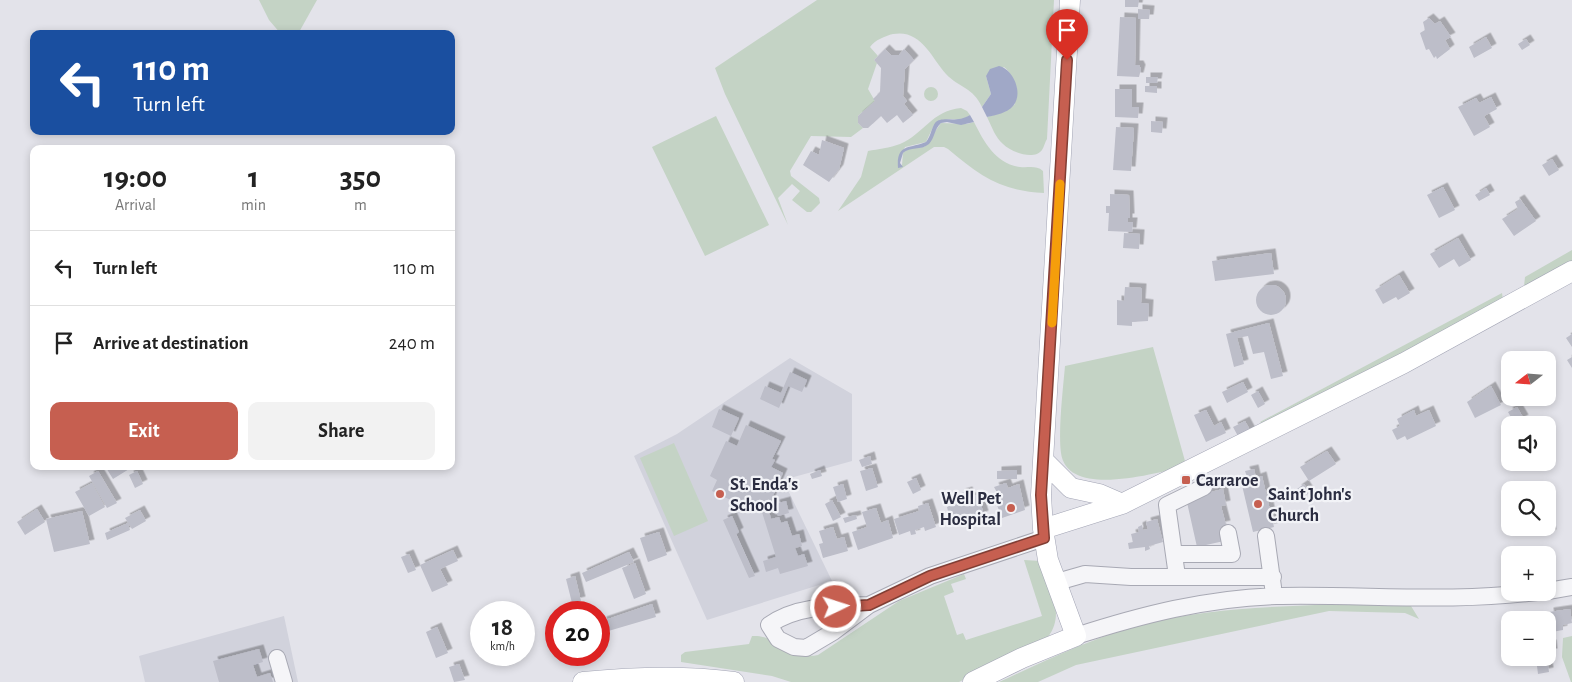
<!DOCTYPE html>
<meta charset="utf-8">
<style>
:root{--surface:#fff;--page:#f2f2f2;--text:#222;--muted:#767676;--line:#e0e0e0;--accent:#c65f50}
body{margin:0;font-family:"Alegreya Sans",sans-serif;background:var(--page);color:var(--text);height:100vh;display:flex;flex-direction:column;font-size:19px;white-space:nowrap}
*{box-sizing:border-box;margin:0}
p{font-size:16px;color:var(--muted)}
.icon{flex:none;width:28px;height:28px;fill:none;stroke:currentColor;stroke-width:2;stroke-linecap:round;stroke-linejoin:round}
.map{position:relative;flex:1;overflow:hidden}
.panel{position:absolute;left:30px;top:145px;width:425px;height:325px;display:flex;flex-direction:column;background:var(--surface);border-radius:10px;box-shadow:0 2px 8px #0003}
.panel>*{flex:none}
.guide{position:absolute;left:30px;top:30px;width:425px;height:105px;border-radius:10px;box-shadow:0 2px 8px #0003;background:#1a4fa0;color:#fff;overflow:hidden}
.needle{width:32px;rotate:253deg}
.controls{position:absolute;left:1501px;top:351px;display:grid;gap:10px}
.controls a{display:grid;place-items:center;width:55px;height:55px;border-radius:10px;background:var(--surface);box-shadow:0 2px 8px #0003;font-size:25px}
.speed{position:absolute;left:470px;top:601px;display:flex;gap:10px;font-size:25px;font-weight:700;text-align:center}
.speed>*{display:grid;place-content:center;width:65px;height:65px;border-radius:50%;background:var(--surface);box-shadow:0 2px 8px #0003;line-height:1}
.speed small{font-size:12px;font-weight:400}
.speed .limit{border:8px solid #d22;background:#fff;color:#111}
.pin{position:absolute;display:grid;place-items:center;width:42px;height:42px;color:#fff;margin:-51px -21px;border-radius:50% 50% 50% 0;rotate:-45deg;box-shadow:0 0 5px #0007}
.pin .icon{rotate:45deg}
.me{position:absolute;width:55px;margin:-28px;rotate:86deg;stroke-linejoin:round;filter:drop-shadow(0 0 4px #0008)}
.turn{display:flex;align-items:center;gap:18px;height:105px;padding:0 20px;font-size:22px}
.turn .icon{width:65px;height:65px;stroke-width:2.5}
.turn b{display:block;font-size:35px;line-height:42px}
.eta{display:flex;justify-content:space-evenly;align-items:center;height:85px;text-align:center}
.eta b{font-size:30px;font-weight:600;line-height:35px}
.action{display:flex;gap:10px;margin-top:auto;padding:10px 20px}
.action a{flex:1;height:58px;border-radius:10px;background:var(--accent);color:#fff;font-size:20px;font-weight:600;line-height:58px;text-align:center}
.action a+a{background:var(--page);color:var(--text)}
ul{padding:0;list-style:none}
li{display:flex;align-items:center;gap:15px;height:75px;padding:0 20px;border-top:1px solid var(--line)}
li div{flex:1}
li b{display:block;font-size:19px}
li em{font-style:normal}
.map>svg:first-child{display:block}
</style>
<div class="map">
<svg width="1572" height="682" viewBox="0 0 1572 682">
<defs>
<filter id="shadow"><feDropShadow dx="4.5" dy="-4.5" stdDeviation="0" flood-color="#0004"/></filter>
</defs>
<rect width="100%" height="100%" fill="#e3e3ea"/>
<path fill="#d1d2dc" d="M790,358l62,36v67l-69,19 49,101 -125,39 -73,-164 43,-22z
M284,616l14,66h-153l-6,-26z"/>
<path fill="#c4d3c5" d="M259,0h58l-19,34h-17l-12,-14z
M817,0h237l-7,139c-2,3 -3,8 -5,11 -8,11 -31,2 -39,-6 -8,-7 -11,-17 -16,-27l19,-6 9,-7c-1,-13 1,-28 -11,-37l-18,9 5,18 -9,13c-9,-20 -23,-19 -36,-33 -15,-17 -25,-45 -53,-40 -8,2 -18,6 -23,13l8,9 -4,4 3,3 -9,26 7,12 -17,15v7l5,5 -12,9 -40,-1 -21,35 1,5 28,22 1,5 -9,9h-4l-15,-12 8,-9 -8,-7 -14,14 10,27 -63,-131 -10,-26z
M924 94a7 7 0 1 1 14 0a7 7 0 1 1-14 0Z
M961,108l6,3 3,4 -7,5 -14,-1 -15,6 -8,17 -21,5 -7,18h4l1,-12 6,-5 15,-1 17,-24 26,1 7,-2c10,20 22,42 46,45 9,1 16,-2 23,4l1,22c-43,-2 -64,-17 -96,-44l-4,-2h-10l-96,64 23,-34 7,-26c10,-2 22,-3 32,-7 24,-10 31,-33 61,-36z
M716,116l53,109 -64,31 -53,-109z
M1572,250v12l-48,24 1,-9z
M1502,293l1,7 -240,125 -3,-3z
M1153,347l32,114 -2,6c-28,6 -116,32 -122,-14 -3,-22 2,-64 4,-87z
M674,443l34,78 -34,15 -34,-78z
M1024,560l17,1c8,26 25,52 7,76l-89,45h-168l-19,-6 -91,-14v-7l4,-3 64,-8 3,-8c25,-2 39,25 66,19l81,-54 65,-27 2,5 -15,5 3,8 -10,4 13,39 6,-2 3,7 76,-24z
M1338,604l73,2 8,13 -14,-6 -76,-2 -253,54 -38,17h-39c46,-21 92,-44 142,-57 64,-17 131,-18 197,-21z
M1572,636v46h-1l-9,-25 1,-19z"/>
<path fill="#a0a8c7" d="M999,66c14,3 25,27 14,40 -6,7 -17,9 -26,11l-5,-10 9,-13 -5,-18 4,-7z
M970,115l4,7 -13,3 -14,-3 -6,1c-7,6 -6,15 -12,21 -8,7 -19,2 -26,9l-3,10 3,4 -5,1c-2,-25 12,-19 28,-26 5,-6 5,-13 9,-19 7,-8 21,1 35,-8z"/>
<path fill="#bdbec9" filter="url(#shadow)" d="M1125,0h14l-1,7h-13z
M1138,9l12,1 -1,9h-11z
M1120,17l16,1 -1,47h4l2,4 -2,8 -22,-1z
M1429,18l6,6 5,-3 11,16 -6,3 5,9 -13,10 -1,-3 -2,2 -5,-9 -3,1 -6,-17 5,-3 -2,-8z
M1486,37l6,11 -18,10 -5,-11z
M1526,39l4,6 -8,5 -4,-6z
M885,49l6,6h8l5,-6 10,11 -9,9 -2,27 4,5 -3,3 9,11 -10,8 -6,-8 -10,8 -6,-7 -13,12h-5l-5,-5v-7l17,-15 -2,-2 7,-7 1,-24 -7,-8z
M1146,77h12l-1,6h-11z
M1145,86h12v7l-12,-1z
M1115,89h17v18h7l-1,11 -23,-1z
M1491,97l6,12 -13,7 6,11 -16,9 -16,-29 18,-9 3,5z
M1151,121l12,1 -1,11 -11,-1z
M1116,127l18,1 -3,43 -18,-1z
M822,140l22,8 -5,21 -10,13 -26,-17 8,-14 8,4z
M1552,159l7,11 -10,6 -7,-11z
M1443,187l12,23 -16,8 -12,-23z
M1486,188l4,7 -11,6 -4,-6z
M1110,194l19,1 1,23h-2v4h5l-1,10 -24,-1 1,-18h-3v-7h4z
M1520,199l16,22 -22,15 -12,-17 16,-10 -3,-7z
M1124,233l16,1 -1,15 -16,-1z
M1458,238l13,22 -12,7 -5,-8 -15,9 -9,-14z
M1271,253l3,21 -59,7 -3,-20z
M1399,275l11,18 -12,7 -2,-3 -13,7 -8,-14z
M1256 300a15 15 0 1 1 30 0a15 15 0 1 1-30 0Z
M1125,287l17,1 -1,15 8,1 -1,17 -16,1v4l-15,-1v-25l7,1z
M1269,323l14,53 -12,3 -7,-27 -11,2 -5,-18 -11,2 7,26 -10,3 -8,-33z
M1572,334v13l-6,-9z
M1572,357v11l-5,-8z
M790,372l17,8 -5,12 -14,-6 -9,22 -19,-9 5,-13 16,7z
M1243,382l5,10 -21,11 -5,-11z
M1491,386l10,19 -26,13 -8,-16z
M1258,391l7,13 -7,4 -7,-13z
M1517,407l7,12 -9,5 -7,-12z
M719,409l20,9 -8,18 -19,-9z
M1206,410l8,16 7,-4 5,11 -20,9 -12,-27z
M1414,410l2,6 13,-6 7,16 -29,14 -2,-4 -8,4 -5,-10 8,-4 -3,-7z
M1245,421l6,11 -12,6 -6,-11z
M746,425l35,16 -9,18 3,1 -4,7 12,6 -15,34 3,12 8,-2 2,6 6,-2 5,15 7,-2 3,12 -7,2 3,8 6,-2 4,12 -28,8 -2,-6 -12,4 -3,-11 13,-4 -15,-48 -10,-5 -2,5 -37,-18 5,-11 -7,-4 16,-35 11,5z
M1327,451l9,13 -27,17 -9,-14z
M870,456l2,8 -10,3 -3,-7z
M105,466h29l-21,13z
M872,468l6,19 -12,4 -6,-20z
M1254,469l2,9 6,-2 12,51 -21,5 -12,-51 7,-1 -3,-9z
M820,470l2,6 -10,3 -2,-5z
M1017,470v9h-20v-8z
M98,471l19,32 -10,5 -18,-32z
M137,471l6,13 -8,4 -6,-13z
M916,478l5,12 -8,4 -6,-12z
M92,483l13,24 -16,9 -14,-24z
M1006,483l2,5 11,-4 6,26 -23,8 -5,-13 6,-2 -9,-16z
M843,484l4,15 -9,3 -5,-15z
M1304,484l6,9 -8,4 -5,-8z
M1223,489l3,16 -5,1 5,19 -5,1 3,15 -27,6 -11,-49z
M968,491l2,6 8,-2 6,20 -8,3 1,3 -7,3 -1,-4 -18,3 -4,-16 16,-8 -2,-6z
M832,500l9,17 -8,4 -8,-17z
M786,501l3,12 -11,3 -3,-12z
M928,503l8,24 -11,4 -1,-4 -9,3 1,4 -5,1 -1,-4 -11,4 -5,-16 25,-8 -1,-5z
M876,508l5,15 7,-3 5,18 -35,12 -6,-18 15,-5 -5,-15z
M37,509l8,13 -20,13 -8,-13z
M140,510l6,11 -14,8 -7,-11z
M82,511l8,33 -36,8 -8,-33z
M856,515l1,4 -12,4 -2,-5z
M732,516l7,16 -3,2 19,42 -6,2 -26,-58z
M1157,519l6,23 -14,4 1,3 -5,2v-4l-16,2 -1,-6 5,-1 -2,-8 8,-2 -1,-5 4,-2 1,5 5,-1 -2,-7z
M128,523l2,7 -23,10 -2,-7z
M1550,525l2,9 -14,2 -1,-8z
M833,527l4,12 7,-2 4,14 -25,7 -4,-14 4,-1 -4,-12z
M659,532l8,23 -19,7 -8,-24z
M453,550l5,11 -18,8 8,16 -16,7 -12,-27z
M629,552l5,10 -48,20 -4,-9z
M409,554l7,16 -8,3 -7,-16z
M635,563l11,31 -12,5 -12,-31z
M575,576l6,25 -9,2 -6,-24z
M652,604l4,13 -51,15 -3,-11z
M571,608l1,4h-15z
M1570,609l2,14 -9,2v5l-11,2 -3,-20z
M437,627l11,26 -12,5 -10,-26z
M1552,644l1,9h-5v-8z
M259,649l4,13 -10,3 4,12 13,-4 3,9h-54l-6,-21z
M1536,658h11l2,14 -11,2z
M459,664l6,16 -11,2 -5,-15z"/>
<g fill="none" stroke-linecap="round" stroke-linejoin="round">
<defs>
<path id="minor" d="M1266,536l7,51
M1174,554h58l-4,-21
M1177,576l-10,-71 37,-18
M1057,582l28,-8 46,3h142
M1548,591l24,-4
M869,605c-34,1 -72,0 -100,20l9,14 16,8 12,1 27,-16 36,-27 61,-29 114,-38
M1076,636c65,-21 131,-38 200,-40 87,-2 174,7 261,-4
M277,658l7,24"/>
<path id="major" d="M1043,460l28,28 28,6 23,10
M1043,529l79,-25 282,-141 168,-92
M583,682c51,-5 100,-7 151,0
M973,682l49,-24 54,-22 -28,-76 -5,-31 -2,-34 29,-495"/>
</defs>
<use href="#minor" stroke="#a8a9b4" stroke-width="18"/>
<use href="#major" stroke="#a3a5b5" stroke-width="21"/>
<use href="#minor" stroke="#f5f5f8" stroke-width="16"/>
<use href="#major" stroke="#fff" stroke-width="20"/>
</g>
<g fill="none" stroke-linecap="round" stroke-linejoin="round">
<defs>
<path id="route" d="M836,607l33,-2 61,-29 114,-38 -3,-43 26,-435"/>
</defs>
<use href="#route" stroke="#813e34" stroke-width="12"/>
<use href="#route" stroke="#c65f50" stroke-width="9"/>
<path stroke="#f59e0b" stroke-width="9" d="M1052,323l8,-139"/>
</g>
<g fill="#c65f50" stroke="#f2f3f7" stroke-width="2">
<rect x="1181" y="475" width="10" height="10" rx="2.5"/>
<circle cx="720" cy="494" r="5"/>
<circle cx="1258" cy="504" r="5"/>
<circle cx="1011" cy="508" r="5"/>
</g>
<g text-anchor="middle" stroke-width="4.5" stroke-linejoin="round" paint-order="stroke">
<g font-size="18" font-weight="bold" fill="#2b2d41" stroke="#f2f3f7" text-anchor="start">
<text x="1196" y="486">Carraroe</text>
<text x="730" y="490">St. Enda's<tspan x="730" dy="21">School</tspan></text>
<text x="1268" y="500">Saint John's<tspan x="1268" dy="21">Church</tspan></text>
<text x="1001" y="504" text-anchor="end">Well Pet<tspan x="1001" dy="21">Hospital</tspan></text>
</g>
</g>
</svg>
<div class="controls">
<a><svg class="needle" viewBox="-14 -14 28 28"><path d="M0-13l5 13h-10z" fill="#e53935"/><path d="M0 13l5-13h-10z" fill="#767676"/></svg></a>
<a><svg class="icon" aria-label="sound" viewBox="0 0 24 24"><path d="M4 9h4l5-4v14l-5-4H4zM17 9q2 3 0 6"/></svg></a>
<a><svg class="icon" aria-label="search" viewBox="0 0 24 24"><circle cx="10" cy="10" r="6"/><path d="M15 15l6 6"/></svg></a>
<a>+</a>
<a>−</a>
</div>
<div class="speed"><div>18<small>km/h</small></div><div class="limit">20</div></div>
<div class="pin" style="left:1067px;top:60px;background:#d93025"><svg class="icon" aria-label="arrive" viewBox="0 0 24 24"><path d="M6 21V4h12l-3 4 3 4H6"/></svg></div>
<svg class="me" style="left:836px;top:607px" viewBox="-20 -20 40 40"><circle r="17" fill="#c65f50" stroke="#fff" stroke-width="3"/><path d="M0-11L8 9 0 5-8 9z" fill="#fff"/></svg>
<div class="guide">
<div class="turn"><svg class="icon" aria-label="left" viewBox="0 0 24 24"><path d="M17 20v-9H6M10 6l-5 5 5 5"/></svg><div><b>110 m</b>Turn left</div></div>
</div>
<section class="panel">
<div class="eta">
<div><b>19:00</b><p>Arrival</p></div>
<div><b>1</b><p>min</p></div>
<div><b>350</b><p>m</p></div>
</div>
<ul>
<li><svg class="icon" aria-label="left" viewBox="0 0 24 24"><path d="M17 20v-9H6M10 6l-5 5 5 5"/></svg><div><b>Turn left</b></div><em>110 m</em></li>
<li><svg class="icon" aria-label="arrive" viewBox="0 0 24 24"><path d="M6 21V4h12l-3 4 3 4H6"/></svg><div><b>Arrive at destination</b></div><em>240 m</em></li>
</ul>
<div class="action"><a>Exit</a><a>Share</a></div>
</section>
</div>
